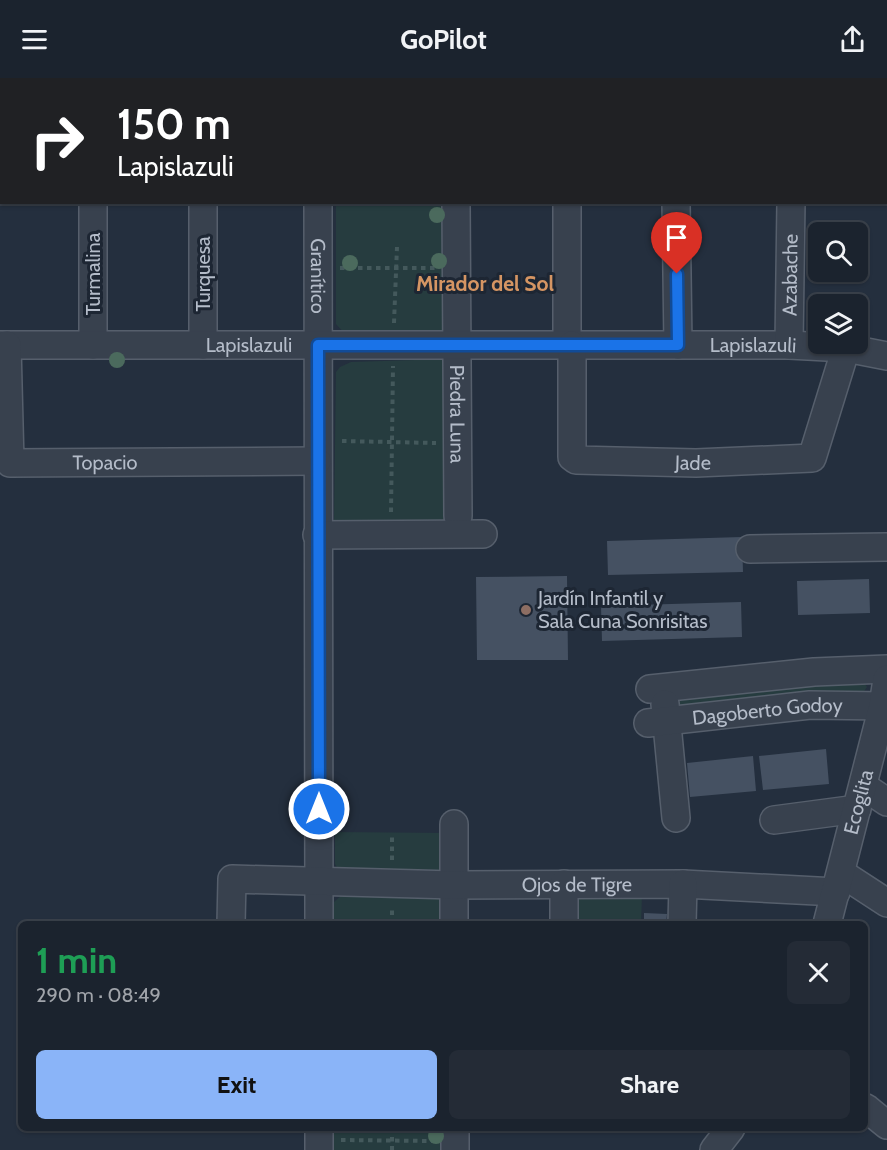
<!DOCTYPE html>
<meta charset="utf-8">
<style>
:root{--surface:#1b232e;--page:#242b36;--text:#f1f3f6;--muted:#a0a4aa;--line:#39404a;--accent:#8ab4f8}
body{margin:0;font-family:Cabin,sans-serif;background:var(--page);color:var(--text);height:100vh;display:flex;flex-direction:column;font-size:22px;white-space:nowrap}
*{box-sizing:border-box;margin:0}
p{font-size:20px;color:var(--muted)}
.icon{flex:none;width:33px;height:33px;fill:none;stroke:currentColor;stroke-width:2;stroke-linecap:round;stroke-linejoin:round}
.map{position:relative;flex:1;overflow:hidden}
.details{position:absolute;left:18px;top:843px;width:850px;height:210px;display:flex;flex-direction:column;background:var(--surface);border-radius:9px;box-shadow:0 2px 4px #0004,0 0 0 2px var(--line)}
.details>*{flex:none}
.guide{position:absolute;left:0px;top:0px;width:888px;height:126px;box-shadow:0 2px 4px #0004,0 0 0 2px var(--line);background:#202124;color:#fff;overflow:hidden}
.tools{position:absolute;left:808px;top:144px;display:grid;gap:12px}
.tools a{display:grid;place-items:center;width:60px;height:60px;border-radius:9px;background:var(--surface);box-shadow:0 2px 4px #0004,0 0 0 2px var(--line);font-size:30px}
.pin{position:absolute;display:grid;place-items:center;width:51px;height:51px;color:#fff;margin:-62px -26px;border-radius:50% 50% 50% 0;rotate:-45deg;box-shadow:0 0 6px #0007}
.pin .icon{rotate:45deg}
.me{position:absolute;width:66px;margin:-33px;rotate:0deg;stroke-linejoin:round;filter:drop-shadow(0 0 4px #0008)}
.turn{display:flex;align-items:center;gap:21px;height:126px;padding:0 18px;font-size:27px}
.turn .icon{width:78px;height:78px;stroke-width:2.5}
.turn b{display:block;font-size:42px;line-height:51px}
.round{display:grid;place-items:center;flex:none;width:63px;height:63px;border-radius:9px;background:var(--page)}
.overview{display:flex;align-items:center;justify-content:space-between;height:102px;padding:0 18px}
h1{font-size:36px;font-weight:800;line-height:45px;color:#1e9e55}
.button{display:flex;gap:12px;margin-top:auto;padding:12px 18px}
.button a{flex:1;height:69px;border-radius:9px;background:var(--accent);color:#111;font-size:24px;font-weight:800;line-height:69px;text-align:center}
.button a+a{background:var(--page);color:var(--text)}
header{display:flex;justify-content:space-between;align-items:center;height:78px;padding:0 18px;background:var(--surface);font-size:27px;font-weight:800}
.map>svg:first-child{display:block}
</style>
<header><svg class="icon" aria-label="menu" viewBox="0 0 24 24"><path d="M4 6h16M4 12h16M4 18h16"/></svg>GoPilot<svg class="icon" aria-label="share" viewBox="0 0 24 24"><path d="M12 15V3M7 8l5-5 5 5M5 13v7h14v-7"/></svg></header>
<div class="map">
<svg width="887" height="1072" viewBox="0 0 887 1072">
<rect width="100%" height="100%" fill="#242f3e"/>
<path fill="#263c3f" d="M336,125h111l-2,131h-100l-9,-10z
M446,281l-2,163 -110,-2 2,-148 4,-5 11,-5z
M863,603l4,6 -4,6 -186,16 -1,-12z
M335,754l113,1 -4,37 -106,-1 -3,-5z
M440,814l6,32h-112v-22l9,-8z
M642,817l-1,29h-71l5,-28z
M333,1050h111l1,22h-113z"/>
<path fill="#455162" d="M742,459l1,35 -135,3 -1,-34z
M567,498l1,84h-91l-1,-83z
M869,501l1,34 -72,2 -1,-34z
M741,524l1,35 -140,4 -1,-35z
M826,671l3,35 -66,6 -4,-34z
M753,678l3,35 -66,6 -3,-34z
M644,835l23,1 -1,10h-22z"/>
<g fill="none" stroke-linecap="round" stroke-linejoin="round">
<defs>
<g id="minor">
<path d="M93,0v2"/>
<path d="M202,0v2"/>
<path d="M456,0v2"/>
<path d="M567,0v2"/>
<path d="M675,0v2"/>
<path d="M319,2v-2"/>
<path d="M793,2v-2"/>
<path d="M93,124v143"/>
<path d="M203,124v143"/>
<path id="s1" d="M318,124l1,722"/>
<path id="s2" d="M456,124l2,314"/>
<path d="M567,124v144"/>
<path d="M676,124l2,143"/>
<path id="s3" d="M0,267h789l57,3 41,8"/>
<path id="s4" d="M7,267l3,118 307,-2"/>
<path id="s5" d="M572,267v112l4,3 120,3 116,-5 34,-110"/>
<path id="s6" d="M789,267l2,-143"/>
<path d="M317,457l166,-1"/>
<path d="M750,471l137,-2"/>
<path d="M650,611l164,-17 73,-3"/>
<path d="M665,626l11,114"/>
<path id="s7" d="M648,645l162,-18 77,1"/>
<path d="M863,708l24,16"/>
<path d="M774,742l83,-11"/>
<path d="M454,746v100"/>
<path d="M841,795l46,30"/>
<path id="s8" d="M231,846l1,-45 222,6 229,-1 153,8"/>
<path d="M564,846v-40"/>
<path d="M682,846l1,-40"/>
<path id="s9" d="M827,846l56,-218 4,-27"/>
<path d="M866,1030l21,17"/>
<path d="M319,1050v22"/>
<path d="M455,1050v22"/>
<path d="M714,1072l17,-22"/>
</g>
</defs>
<use href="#minor" stroke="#565f6c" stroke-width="30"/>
<path stroke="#44595c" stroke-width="4" stroke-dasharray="4.5 4.5" stroke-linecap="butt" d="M391,0v2
M340,190h95
M394,245l3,-76
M342,363l94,2
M391,434l2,-146
M392,782v-26
M392,846v-17
M392,1050v22
M341,1062l92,1"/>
<use href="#minor" stroke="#38414e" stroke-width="27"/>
</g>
<g fill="#4b6a5d">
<circle cx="437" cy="137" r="8"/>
<circle cx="439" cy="183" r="8"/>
<circle cx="350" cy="185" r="8"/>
<circle cx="117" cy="282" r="8"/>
<circle cx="436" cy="1058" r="8"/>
</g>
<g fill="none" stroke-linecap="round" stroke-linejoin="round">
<defs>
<path id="route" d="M319,731l-1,-464h360l-1,-71"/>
</defs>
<use href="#route" stroke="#114b97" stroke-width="15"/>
<use href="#route" stroke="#1a73e8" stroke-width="10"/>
</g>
<circle fill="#8d6e63" stroke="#1d2633" stroke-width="2" cx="526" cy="532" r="6"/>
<g text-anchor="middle" stroke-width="6" stroke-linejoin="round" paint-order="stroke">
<g font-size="20" fill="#b4bcc9" stroke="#1d2633">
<text transform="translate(93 196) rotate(-90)" y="7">Turmalina</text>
<text transform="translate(203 196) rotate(-90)" y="7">Turquesa</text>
<text dy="7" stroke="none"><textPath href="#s6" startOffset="70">Azabache</textPath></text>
<text dy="7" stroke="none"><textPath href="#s1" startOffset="74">Granítico</textPath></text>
<text dy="7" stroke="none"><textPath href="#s3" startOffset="249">Lapislazuli</textPath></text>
<text dy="7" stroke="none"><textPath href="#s3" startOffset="753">Lapislazuli</textPath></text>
<text dy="7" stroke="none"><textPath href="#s2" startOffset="212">Piedra Luna</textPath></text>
<text dy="7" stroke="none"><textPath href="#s4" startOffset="213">Topacio</textPath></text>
<text dy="7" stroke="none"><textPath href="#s5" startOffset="234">Jade</textPath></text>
<text dy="7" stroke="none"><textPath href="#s7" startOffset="120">Dagoberto Godoy</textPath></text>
<text dy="7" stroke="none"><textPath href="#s9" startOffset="126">Ecoglita</textPath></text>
<text dy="7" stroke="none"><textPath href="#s8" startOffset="390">Ojos de Tigre</textPath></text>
</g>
<g font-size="20" fill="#b4bcc9" stroke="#1d2633" text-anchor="start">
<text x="538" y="527">Jardín Infantil y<tspan x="538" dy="23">Sala Cuna Sonrisitas</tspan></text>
</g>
<g font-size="21" font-weight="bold" fill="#d59563" stroke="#1d2633">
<text x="485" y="213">Mirador del Sol</text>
</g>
</g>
</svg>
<div class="tools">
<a><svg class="icon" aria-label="search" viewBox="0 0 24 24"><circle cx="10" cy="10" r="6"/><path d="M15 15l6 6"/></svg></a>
<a><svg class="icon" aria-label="layers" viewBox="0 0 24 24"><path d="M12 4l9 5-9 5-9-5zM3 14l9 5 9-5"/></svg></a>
</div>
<div class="pin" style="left:677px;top:196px;background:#d93025"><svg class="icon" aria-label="arrive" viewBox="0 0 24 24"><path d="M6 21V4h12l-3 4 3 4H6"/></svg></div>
<svg class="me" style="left:319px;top:731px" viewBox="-20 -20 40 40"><circle r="17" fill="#1a73e8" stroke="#fff" stroke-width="3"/><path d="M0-11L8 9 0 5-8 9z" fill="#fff"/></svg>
<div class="guide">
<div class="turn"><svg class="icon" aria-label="right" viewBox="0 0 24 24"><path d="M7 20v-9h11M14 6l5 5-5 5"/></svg><div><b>150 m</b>Lapislazuli</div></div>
</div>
<section class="details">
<div class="overview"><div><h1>1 min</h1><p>290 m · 08:49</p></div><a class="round"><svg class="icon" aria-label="close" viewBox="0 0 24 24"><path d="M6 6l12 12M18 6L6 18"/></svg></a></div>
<div class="button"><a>Exit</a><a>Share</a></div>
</section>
</div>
